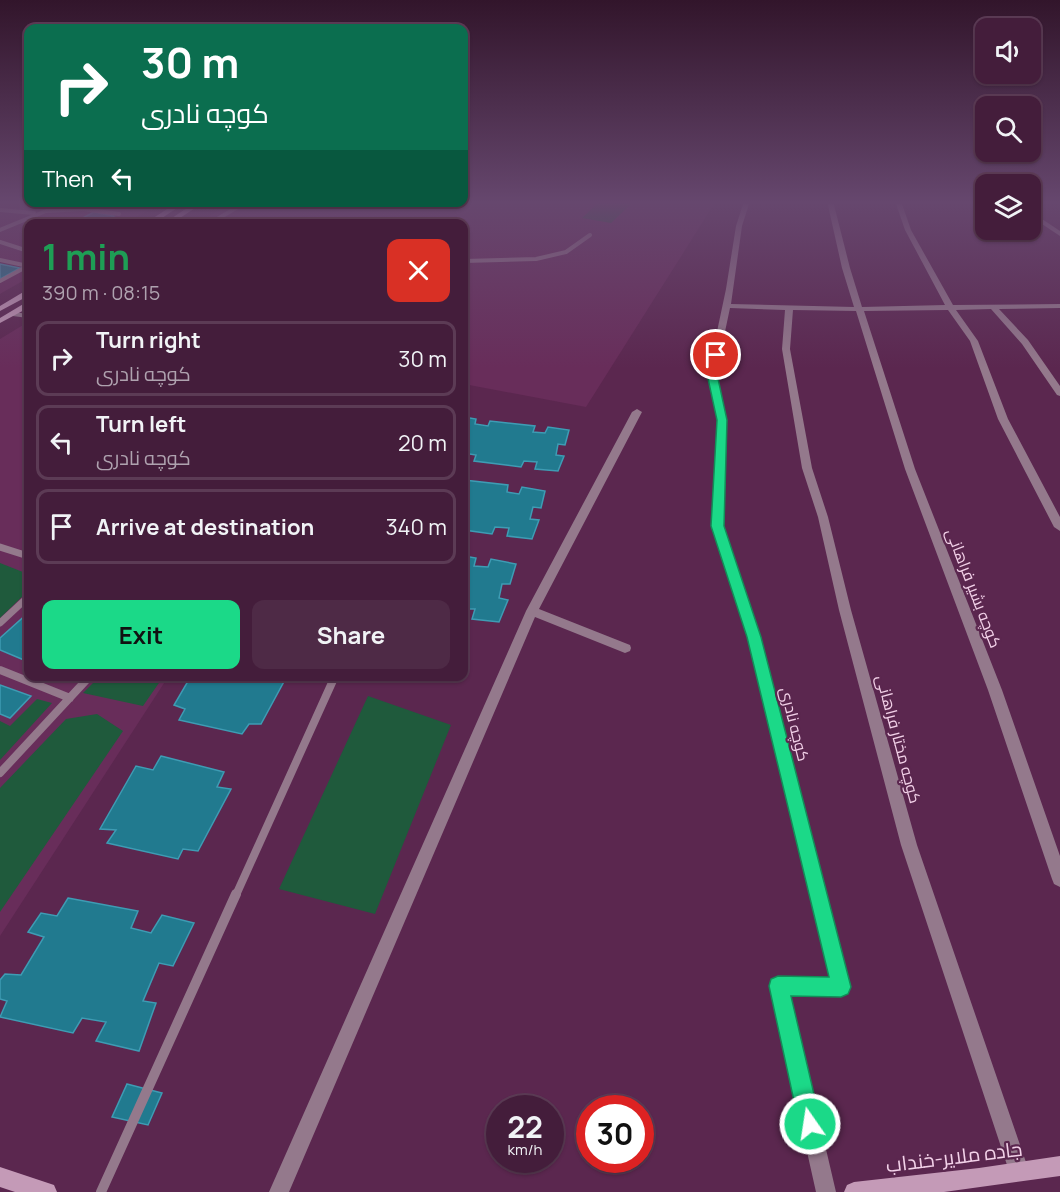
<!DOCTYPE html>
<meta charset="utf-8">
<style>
:root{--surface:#441d3b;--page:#4e2a46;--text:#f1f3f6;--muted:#afa2af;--line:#5c3b55;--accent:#1bd988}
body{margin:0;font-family:Manrope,Cairo,sans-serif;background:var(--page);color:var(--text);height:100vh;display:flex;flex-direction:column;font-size:22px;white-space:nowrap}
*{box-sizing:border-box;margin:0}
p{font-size:20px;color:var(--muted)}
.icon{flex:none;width:33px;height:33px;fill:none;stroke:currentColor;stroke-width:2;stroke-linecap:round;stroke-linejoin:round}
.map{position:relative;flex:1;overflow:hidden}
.details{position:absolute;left:24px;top:219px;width:444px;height:462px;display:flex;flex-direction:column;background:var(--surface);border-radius:12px;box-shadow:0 2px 4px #0004,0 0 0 2px var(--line)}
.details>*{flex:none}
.hud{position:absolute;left:24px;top:24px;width:444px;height:183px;border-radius:12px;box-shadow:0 2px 4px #0004,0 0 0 2px var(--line);background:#0b6e4f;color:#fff;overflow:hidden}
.tools{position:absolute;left:975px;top:18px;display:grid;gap:12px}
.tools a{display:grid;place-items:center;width:66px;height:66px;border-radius:12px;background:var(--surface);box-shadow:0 2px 4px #0004,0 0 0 2px var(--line);font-size:30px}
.speed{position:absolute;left:486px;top:1095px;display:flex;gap:12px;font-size:30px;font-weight:700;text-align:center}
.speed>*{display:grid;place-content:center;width:78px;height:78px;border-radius:50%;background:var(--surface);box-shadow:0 2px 4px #0004,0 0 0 2px var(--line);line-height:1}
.speed small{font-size:15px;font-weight:400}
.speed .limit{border:9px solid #d22;background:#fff;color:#111}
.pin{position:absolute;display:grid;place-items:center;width:51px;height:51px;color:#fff;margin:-26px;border:3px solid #fff;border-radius:50%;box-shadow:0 2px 6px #0007}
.me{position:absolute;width:66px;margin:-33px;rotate:347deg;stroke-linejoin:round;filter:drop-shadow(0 0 4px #0008)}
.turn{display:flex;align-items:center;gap:21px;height:126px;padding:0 18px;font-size:27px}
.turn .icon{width:78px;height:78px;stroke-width:2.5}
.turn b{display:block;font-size:42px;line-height:51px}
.then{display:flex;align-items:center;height:57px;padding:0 18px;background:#0003;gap:12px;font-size:22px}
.round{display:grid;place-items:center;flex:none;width:63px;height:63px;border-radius:12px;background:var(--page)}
.headline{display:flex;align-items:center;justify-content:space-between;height:102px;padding:0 18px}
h1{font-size:36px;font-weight:700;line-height:45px;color:#1e9e55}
.cta{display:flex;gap:12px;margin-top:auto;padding:12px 18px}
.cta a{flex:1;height:69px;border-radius:12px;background:var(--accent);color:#111;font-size:24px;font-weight:700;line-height:69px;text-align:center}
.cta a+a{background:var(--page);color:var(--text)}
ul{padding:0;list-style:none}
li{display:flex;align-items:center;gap:18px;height:75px;margin:0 12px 9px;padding:0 6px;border:3px solid var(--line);border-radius:12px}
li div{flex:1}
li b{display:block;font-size:22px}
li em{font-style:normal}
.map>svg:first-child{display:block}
</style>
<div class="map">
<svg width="1060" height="1192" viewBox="0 0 1060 1192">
<rect width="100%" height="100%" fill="#5b274f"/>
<path fill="#682d5a" d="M0,201l28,1 134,1 -37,20 -97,1v54l-28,16z
M716,201l-130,206 -122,-23v-160h-266l33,-22z
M28,322v354l140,1 -168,259v-597z"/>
<path fill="#1f5a3c" d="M600,201l32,2 -21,20 -29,-5z
M0,563l28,11v17l-28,27z
M100,676h63v1l-20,29 -60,-13z
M368,696l83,29 -76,189 -96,-25z
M37,699l15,4 -52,57v-39l10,5z
M97,714l26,17 -123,181v-124l66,-69z"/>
<path fill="#217a8f" stroke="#3e9cb4" stroke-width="1.5" d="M94,212l20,4 -14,8h-63l20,-6 18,4z
M0,264l20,4 -20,11z
M464,417l12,2 -1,5 13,2 2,-5 45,5 -2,6 12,1 3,-6 21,3 -4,15 -7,-1 -2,11 8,1 -6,15 -23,-2 2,-7 -13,-1 -3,6 -47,-6 2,-6 -12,-2z
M464,480l44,5 -1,7 12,2 3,-7 23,4 -4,17 -8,-1 -3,12 9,1 -7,19 -25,-3 2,-8 -14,-1 -3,7 -28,-4z
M464,556l12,2 -2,8 14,1 3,-8 25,5 -6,20h-8l-3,14 9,2 -9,22 -27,-3 3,-10h-11z
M28,613v43l-4,4 -24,-10v-12z
M191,676h96l-26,48h-12l-7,10 -63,-14 6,-11 -11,-4z
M0,685l31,11 -21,22 -10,-4z
M161,756l63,16 -7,15 14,2 -33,62 -15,-2 -5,10 -71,-16 9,-13 -16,-1 36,-63 17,4z
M68,898l70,13 -7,17 20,5 11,-18 32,8 -21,43 -14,-3 -16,38 13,2 -17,48 -43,-10 10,-19 -24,-4 -9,15 -73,-16 7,-16 -7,-2v-19l5,-6 16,1 23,-38 -16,-5 13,-19 16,3z
M127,1084l35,9 -14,32 -36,-8z"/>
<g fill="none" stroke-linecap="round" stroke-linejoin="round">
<path stroke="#94798c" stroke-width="4" d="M0,210l34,3
M209,224l37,-22
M0,230l46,-19 37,-2 36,5
M0,242l28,9
M0,260l28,6
M464,261l72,-2 30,-7 24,-17
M0,281l28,-15
M13,314l15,2"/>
<path stroke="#94798c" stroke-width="7" d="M0,547l28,9
M0,623l28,-26"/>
<path stroke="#94798c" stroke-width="8" d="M0,670l70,28
M0,773l90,-97
M236,895l99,-219"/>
<path stroke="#94798c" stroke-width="10" d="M101,1192l135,-298"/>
<path fill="#94798c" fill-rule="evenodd" d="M744,201h6l-8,25 -11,78 123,3 -12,-39 -15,-67h6l17,67 12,39 83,-2 -40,-75 -10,-29h6l10,29 42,75 107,-1v4l-61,1 29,31 32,46v10l-3,-1 -35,-51 -31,-35 -35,1 22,31 30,78 52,98v14l-6,-4 -56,-108 -28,-78 -22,-31 -84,1 51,158 87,221 58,166v31l-6,-3 -2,-5 -64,-189 -83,-221 -49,-158 -63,-1 -3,39 22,119 16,49 23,93 66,235 112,326 -3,7 -7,3 -7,-3 -3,-7 -108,-326 -62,-235 -21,-93 -16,-49 -20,-119 3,-39 -55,-2 -14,66 11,46 -3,106 36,111 90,350 -3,6 -6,3 -51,-1 46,197h-20l-46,-206 3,-6 6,-3 51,1 -82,-341 -36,-111 5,-106 -9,-46 18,-85 10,-63z
M1030,211l30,20v5l-30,-20z
M637,409l5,3 -103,197 91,36 1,3 -1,3 -5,2 -90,-36 -246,575h-20l257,-581 106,-199z"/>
<path fill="#c49ab7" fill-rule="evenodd" d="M178,202h8l-33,22h-9z
M196,202h8l-33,22h-8z
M25,291h3v5l-28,15v-5z
M25,303h3v5l-28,15v-5z
M1060,1156v20l-116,16h-100l3,-7 7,-3 125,-14z
M0,1167l54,18 3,7h-42l-15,-5z"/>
</g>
<linearGradient id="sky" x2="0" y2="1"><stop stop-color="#32152b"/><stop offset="0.55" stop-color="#66476e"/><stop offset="1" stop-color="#66476e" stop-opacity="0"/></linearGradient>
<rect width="1060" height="368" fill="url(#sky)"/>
<path fill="#1bd988" stroke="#128d58" stroke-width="1.5" d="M716,352l5,3 -4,19 10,46 -3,106 37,111 90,350 -3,7 -7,3 -50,-1 30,128 -3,7 -8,4 -8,-4 -3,-7 -30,-138 2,-7 7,-3 51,1 -82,-340 -36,-111 6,-106 -10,-46 4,-19z"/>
<g text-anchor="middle" stroke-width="4.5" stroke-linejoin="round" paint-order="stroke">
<g font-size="16" fill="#f3d2e9" stroke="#5b274f">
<text transform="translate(974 588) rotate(69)" y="6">کوچه بشیر فراهانی</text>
<text transform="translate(795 724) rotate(76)" y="6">کوچه نادری</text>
<text transform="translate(899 739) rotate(75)" y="6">کوچه مختار فراهانی</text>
</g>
<g font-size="20" fill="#f3d2e9" stroke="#5b274f">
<text transform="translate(954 1157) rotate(-7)" y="7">جاده ملایر-خنداب</text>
</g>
</g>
</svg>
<div class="tools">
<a><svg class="icon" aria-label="sound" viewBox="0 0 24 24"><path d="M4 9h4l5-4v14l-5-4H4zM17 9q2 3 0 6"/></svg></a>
<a><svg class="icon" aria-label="search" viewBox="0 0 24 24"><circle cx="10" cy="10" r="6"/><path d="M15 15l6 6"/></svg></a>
<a><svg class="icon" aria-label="layers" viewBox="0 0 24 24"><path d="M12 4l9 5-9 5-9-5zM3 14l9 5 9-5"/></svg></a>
</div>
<div class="speed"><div>22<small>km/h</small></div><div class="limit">30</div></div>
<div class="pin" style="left:716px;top:355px;background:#d93025"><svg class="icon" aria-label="arrive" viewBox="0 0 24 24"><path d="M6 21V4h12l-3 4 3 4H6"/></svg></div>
<svg class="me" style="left:810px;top:1124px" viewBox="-20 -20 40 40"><circle r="17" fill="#1bd988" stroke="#fff" stroke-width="3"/><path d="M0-11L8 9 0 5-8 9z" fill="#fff"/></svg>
<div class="hud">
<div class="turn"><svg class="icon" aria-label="right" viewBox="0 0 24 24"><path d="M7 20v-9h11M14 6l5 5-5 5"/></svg><div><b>30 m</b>کوچه نادری</div></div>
<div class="then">Then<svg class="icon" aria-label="left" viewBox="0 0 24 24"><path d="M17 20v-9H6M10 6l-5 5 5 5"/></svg></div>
</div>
<section class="details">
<div class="headline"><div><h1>1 min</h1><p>390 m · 08:15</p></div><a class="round" style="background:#d93025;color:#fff"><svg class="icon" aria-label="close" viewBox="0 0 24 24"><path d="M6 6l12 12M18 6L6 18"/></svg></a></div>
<ul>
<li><svg class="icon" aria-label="right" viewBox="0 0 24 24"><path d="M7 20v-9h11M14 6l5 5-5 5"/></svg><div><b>Turn right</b><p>کوچه نادری</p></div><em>30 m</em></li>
<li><svg class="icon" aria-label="left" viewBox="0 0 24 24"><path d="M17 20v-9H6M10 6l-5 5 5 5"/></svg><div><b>Turn left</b><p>کوچه نادری</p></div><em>20 m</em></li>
<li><svg class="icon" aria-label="arrive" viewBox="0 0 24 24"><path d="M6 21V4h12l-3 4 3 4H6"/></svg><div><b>Arrive at destination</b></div><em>340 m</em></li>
</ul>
<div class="cta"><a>Exit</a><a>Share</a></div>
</section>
</div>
